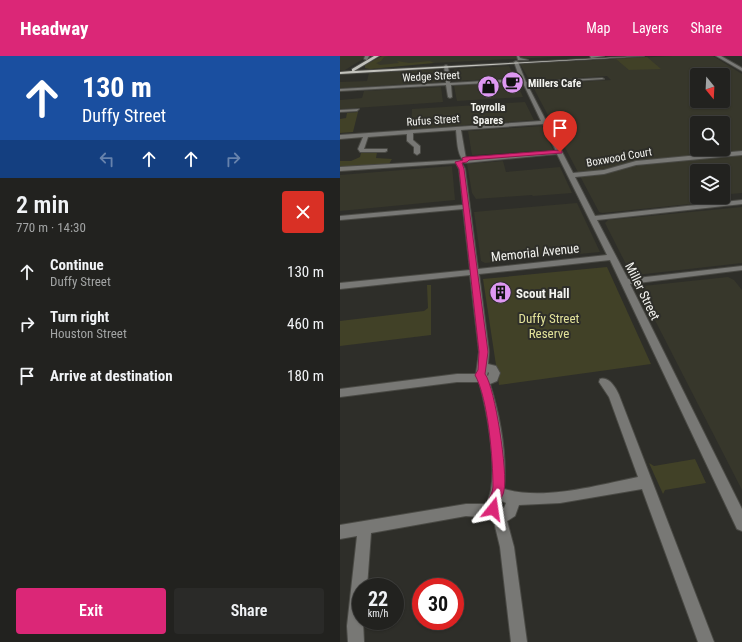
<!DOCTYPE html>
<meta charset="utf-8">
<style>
:root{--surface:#22221f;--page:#2a2a28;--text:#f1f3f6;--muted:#a2a4a4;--line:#3f3f3d;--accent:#db2777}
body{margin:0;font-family:"Roboto Condensed",sans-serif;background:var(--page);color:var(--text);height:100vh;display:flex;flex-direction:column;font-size:15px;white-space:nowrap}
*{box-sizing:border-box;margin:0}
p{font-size:13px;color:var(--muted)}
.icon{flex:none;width:22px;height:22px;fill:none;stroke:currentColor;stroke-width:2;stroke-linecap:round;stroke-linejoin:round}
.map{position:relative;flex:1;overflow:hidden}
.sheet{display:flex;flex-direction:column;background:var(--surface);width:340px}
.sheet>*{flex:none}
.top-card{background:#1a4fa0;color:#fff;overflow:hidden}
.needle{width:26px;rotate:162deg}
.fabs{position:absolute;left:350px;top:12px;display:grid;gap:8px}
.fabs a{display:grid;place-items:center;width:40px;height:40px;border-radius:4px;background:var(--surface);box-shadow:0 1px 3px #0004,0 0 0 1px var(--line);font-size:20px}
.speed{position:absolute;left:12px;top:522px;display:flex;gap:8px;font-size:20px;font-weight:700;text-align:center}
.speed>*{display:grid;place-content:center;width:52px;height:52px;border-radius:50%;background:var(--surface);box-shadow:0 1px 3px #0004,0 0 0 1px var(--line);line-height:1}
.speed small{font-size:10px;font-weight:400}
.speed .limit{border:6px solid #d22;background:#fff;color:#111}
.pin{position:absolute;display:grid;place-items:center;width:34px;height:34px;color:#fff;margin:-41px -17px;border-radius:50% 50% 50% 0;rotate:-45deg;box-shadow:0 0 4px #0007}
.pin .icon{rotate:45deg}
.me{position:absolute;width:44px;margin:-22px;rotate:15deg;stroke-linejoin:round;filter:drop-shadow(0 0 3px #0008)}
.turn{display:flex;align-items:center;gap:14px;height:84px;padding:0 16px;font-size:18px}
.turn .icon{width:52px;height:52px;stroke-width:2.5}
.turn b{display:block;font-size:28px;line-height:34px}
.lanes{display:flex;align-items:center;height:38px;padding:0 16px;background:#0003;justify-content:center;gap:20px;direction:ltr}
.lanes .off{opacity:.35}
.round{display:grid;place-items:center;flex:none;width:42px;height:42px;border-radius:4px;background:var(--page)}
.summary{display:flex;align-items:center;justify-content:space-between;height:68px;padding:0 16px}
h1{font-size:24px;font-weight:600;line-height:30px}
.button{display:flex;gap:8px;margin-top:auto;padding:8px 16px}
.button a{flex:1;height:46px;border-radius:4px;background:var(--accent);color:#fff;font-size:16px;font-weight:600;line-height:46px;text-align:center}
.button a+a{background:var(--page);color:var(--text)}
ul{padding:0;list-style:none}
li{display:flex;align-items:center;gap:12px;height:52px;padding:0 16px}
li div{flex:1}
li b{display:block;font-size:15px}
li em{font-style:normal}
header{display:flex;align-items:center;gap:24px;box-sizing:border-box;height:56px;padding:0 20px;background:var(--accent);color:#fff}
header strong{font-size:19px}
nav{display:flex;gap:22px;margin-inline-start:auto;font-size:14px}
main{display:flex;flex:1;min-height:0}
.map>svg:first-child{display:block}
</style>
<header>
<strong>Headway</strong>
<nav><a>Map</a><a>Layers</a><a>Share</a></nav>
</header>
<main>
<section class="sheet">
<div class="top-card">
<div class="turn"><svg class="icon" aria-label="ahead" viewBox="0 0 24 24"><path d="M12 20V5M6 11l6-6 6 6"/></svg><div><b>130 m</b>Duffy Street</div></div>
<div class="lanes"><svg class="icon off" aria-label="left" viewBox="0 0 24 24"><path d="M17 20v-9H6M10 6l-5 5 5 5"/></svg><svg class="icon" aria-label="ahead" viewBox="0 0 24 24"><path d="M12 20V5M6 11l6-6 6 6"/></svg><svg class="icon" aria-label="ahead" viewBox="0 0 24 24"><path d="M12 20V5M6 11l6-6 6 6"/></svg><svg class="icon off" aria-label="right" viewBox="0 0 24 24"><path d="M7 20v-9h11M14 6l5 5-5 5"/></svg></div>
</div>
<div class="summary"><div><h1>2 min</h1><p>770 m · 14:30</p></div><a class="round" style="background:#d93025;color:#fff"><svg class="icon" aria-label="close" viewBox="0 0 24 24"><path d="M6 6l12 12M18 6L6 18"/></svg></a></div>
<ul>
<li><svg class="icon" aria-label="ahead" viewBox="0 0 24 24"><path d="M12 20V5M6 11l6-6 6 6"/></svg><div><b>Continue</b><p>Duffy Street</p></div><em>130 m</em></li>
<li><svg class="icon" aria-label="right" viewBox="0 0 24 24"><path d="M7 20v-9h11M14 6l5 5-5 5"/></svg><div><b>Turn right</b><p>Houston Street</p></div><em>460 m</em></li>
<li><svg class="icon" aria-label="arrive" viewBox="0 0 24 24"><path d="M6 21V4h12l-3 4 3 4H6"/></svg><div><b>Arrive at destination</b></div><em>180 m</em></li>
</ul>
<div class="button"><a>Exit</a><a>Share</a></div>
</section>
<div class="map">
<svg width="402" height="586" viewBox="0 0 402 586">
<rect width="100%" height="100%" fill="#2e2e29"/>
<path fill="#37372b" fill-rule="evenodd" d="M0,0h28l-23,14h-5z
M43,0h187l-193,10 -8,-1z
M332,0h41l29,18v119l-11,1 -12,7 -117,12 -3,-1 -67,-127 79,-5 -4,-4 -75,5h-2l-10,-17zM357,19h26v26h-26zM357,67h26v26h-26zM357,115h26v26h-26z
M169,10l6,12 -60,3 -1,-12z
M99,13l2,13 -101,6v-6l27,-1 2,-8z
M176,26l7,15 -66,4 -3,-15z
M101,31l2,15 -103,7v-9l22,-2 2,-7z
M185,46l9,18 -123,9 1,-20z
M202,70l11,24 -81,5 -4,-24z
M163,105l3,11 54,-5 12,26 -39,3 -1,-1 -56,4 -4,-6 -5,-29z
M112,110l3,34 -115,11v-36z
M237,147l23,49 -115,11 -4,-2 -7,-49z
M402,151v56l-106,12 -5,-1 -26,-51 3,-3z
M388,221l6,3 8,10v200l-103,-201 4,-3z"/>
<path fill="#414127" d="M42,0h7l-5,1 -3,4 -5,2 4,2 19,-2 -2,-2 12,2 21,-2 4,2 -64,6 -5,-1v-3z
M307,1l14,12 -32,1 -13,-11z
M18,56l-5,20 -13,1v-14l6,-1 1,-5z
M37,96l-1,6 16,1 -3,5 -49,3v-6h11l9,-4 1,-4z
M267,211l44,97 -152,21 -16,-106z
M87,229h4v50l-91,11v-25l84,-10 4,-3z
M355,403l11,24 -41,7 -2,4 -14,-31 5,3z"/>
<path fill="#545429" stroke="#7c7d76" d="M162,229l3,15 -8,1 -3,-15z"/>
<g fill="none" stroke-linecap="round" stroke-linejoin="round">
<defs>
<path id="minor" d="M25,0h4l-2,4 -3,-1z
M177,0h2l1,2 8,2h-10z
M250,0h14l-13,2z
M376,0h5l21,12v3z
M176,5l2,1 8,20 76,-4 2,1 -77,5 46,89 31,-3 32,-9 106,-10v4l-106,10 -32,9 -29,3 20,39 147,-16v4l-145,16 31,59 114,-13v4l-112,14 112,225v22l-5,-2 -127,-269 -131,14 10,78 -1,12 8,2 4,7 -3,8 -7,3c10,32 17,71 14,105 40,12 94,-4 134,-12l-29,-80 -10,-15 1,-3c9,-3 16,9 19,16l95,247h-16l-56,-153 -82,14 -41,2 -4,11 -8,5 7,26 13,95h-16l-11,-95 -7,-29 -27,-2 -95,17 -4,54h-6v34h2l1,21h-16l-1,-16 10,-90 -17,3v-14l126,-21h21c1,-5 3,-9 4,-14 5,-29 -4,-80 -12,-108h-22l-117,15v-8l117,-15h19l3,-22 -9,-77 -130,14v-6l130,-13 -7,-61 -123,11v-4l123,-11 -4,-36 -3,-6 -116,8v-4l120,-7 5,9 13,100 129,-14 -50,-101 -92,9 -3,-2 1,-1c-6,-6 -6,-21 -7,-30l-43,3v7l7,6v7l-3,2 -3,-2v-6l-7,-6v-7l-39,3 -4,12h23v2l-2,1h-25l-2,-3 5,-12 -23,2v-4l201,-14 -19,-40 -71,4 1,12 -2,1 -2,-1 -2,-12 -106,6v-2l106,-6 -2,-17 2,-1 2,1 2,17 70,-4 -6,-17zM203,68l13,27 -90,8 -5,-29zM148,316l1,1 -1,3 -1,-1zM162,445l4,2 -2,5 -4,-2z
M19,53l-2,2 -17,1v-2z"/>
<path id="major" d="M34,0h5l-25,15 290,-15 -304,18v-2l12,-1v-2z"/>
</defs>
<use href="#minor" stroke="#4a4a45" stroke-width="2"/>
<use href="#major" stroke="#4a4a45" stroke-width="2"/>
<use href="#minor" fill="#787875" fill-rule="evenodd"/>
<use href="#major" fill="#c2c2bc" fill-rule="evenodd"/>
</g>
<path fill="#db2777" stroke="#8e194d" d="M220,94l2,1v2l-93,7 -2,2 -5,1 2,6 24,183 -3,22c10,13 23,100 19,116 0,4 -3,8 -5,11 -1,5 1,8 -1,12l-5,2 -4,-2c-5,-12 3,-15 4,-26 0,-28 -5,-89 -18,-112l3,-5 1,-18 -20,-183 -4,-7 8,-2 -1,-2 3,-1z"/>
<defs>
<symbol id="cafe-disc" viewBox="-11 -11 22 22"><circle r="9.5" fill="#de98f2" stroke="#2e2e29"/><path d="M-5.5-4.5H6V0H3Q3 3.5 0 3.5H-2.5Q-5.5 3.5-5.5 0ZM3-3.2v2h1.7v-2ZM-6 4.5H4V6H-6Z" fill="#111"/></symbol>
<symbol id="shop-disc" viewBox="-11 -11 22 22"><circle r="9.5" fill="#de98f2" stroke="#2e2e29"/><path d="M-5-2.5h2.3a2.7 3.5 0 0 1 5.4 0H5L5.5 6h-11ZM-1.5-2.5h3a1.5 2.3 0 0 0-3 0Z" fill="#111"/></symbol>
<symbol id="building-disc" viewBox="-11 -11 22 22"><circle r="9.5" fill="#de98f2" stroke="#2e2e29"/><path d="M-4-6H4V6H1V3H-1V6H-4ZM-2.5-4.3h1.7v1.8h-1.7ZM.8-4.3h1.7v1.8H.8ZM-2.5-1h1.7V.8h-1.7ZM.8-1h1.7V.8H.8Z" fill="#111"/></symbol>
</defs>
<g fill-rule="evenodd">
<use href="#cafe-disc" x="160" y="14" width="25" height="25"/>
<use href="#shop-disc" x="136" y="18" width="25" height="25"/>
<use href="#building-disc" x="148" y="224" width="25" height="25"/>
</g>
<g text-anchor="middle" stroke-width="4" stroke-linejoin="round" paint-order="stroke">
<g font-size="11" fill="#f4f4f0" stroke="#2e2e29">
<text transform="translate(91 20) rotate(-3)" y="4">Wedge Street</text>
<text transform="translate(93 64) rotate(-4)" y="4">Rufus Street</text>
<text transform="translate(279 101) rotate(-10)" y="4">Boxwood Court</text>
</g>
<g font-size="11" font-weight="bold" fill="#f4f4f0" stroke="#2e2e29" text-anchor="start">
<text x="188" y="31">Millers Cafe</text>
<text x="148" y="55" text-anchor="middle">Toyrolla<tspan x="148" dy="13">Spares</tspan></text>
</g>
<g font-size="13" fill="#f4f4f0" stroke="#2e2e29">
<text transform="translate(195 196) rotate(-6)" y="5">Memorial Avenue</text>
<text transform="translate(303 235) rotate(64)" y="5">Miller Street</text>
</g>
<g font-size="13" font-weight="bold" fill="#f4f4f0" stroke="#2e2e29" text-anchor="start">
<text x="176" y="242">Scout Hall</text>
</g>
<g font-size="13" fill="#e1e199" stroke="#2e2e29">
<text x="209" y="267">Duffy Street<tspan x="209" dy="15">Reserve</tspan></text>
</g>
</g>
</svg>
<div class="fabs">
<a><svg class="needle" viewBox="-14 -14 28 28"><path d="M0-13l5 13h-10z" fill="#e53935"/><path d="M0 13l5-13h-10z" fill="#a2a4a4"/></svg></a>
<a><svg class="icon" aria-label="search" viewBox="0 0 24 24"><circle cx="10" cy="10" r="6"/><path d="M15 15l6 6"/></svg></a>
<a><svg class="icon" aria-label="layers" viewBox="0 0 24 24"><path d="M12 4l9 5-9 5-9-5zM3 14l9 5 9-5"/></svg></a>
</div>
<div class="speed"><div>22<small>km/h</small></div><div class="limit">30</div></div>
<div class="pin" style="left:220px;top:96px;background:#d93025"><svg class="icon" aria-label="arrive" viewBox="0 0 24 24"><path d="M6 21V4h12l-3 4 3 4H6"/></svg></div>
<svg class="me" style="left:153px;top:453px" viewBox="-20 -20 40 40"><path d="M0-17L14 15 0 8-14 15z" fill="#db2777" stroke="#fff" stroke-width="4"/></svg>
</div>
</main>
